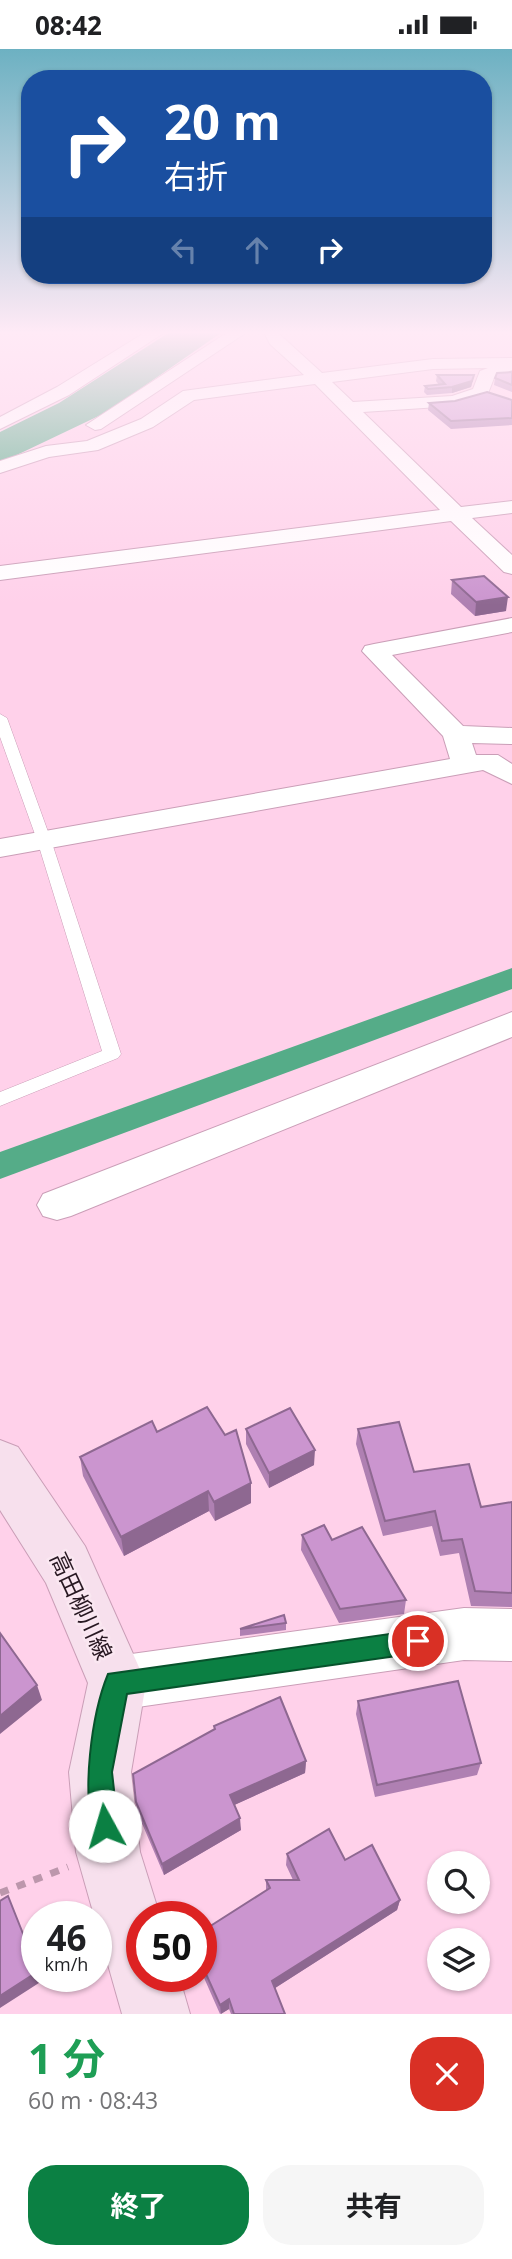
<!DOCTYPE html>
<html lang="ja">
<meta charset="utf-8">
<style>
:root{--surface:#fff;--page:#f6f6f6;--text:#202124;--muted:#757577;--accent:#0b8043}
body{margin:0;font-family:"Open Sans","Noto Sans JP",sans-serif;background:var(--page);color:var(--text);height:100vh;display:flex;flex-direction:column;font-size:26px;white-space:nowrap}
*{box-sizing:border-box;margin:0}
p{font-size:23px;color:var(--muted)}
.icon{flex:none;width:38px;height:38px;fill:none;stroke:currentColor;stroke-width:2;stroke-linecap:round;stroke-linejoin:round}
.map{position:relative;height:1965px;overflow:hidden}
.details{display:flex;flex-direction:column;background:var(--surface);flex:1}
.details>*{flex:none}
.banner{position:absolute;left:21px;top:21px;width:471px;height:214px;border-radius:28px;box-shadow:0 2px 5px #0004;background:#1a4fa0;color:#fff;overflow:hidden}
.controls{position:absolute;left:427px;top:1802px;display:grid;gap:14px}
.controls a{display:grid;place-items:center;width:63px;height:63px;border-radius:50%;background:var(--surface);box-shadow:0 2px 5px #0004;font-size:35px}
.speed{position:absolute;left:21px;top:1852px;display:flex;gap:14px;font-size:35px;font-weight:700;text-align:center}
.speed>*{display:grid;place-content:center;width:91px;height:91px;border-radius:50%;background:var(--surface);box-shadow:0 2px 5px #0004;line-height:1}
.speed small{font-size:18px;font-weight:400}
.speed .limit{border:10px solid #d22;background:#fff;color:#111}
.pin{position:absolute;display:grid;place-items:center;width:60px;height:60px;color:#fff;margin:-30px;border:4px solid #fff;border-radius:50%;box-shadow:0 2px 7px #0007}
.me{position:absolute;width:77px;margin:-38px;rotate:354deg;stroke-linejoin:round;filter:drop-shadow(0 0 5px #0008)}
.turn{display:flex;align-items:center;gap:24px;height:147px;padding:0 28px;font-size:32px}
.turn .icon{width:91px;height:91px;stroke-width:2.5}
.turn b{display:block;font-size:49px;line-height:60px}
.lanes{display:flex;align-items:center;height:66px;padding:0 28px;background:#0003;justify-content:center;gap:35px;direction:ltr}
.lanes .off{opacity:.35}
.round{display:grid;place-items:center;flex:none;width:74px;height:74px;border-radius:28px;background:var(--page)}
.summary{display:flex;align-items:center;justify-content:space-between;height:119px;padding:0 28px}
h1{font-size:42px;font-weight:700;line-height:52px;color:#1e9e55}
.button{display:flex;gap:14px;margin-top:auto;padding:14px 28px}
.button a{flex:1;height:80px;border-radius:28px;background:var(--accent);color:#fff;font-size:28px;font-weight:700;line-height:80px;text-align:center}
.button a+a{background:var(--page);color:var(--text)}
.status{display:flex;justify-content:space-between;align-items:center;height:49px;padding:0 35px;background:var(--surface);direction:ltr}
.status svg{height:19px;fill:currentColor}
.map>svg:first-child{display:block}
</style>
<div class="status"><b>08:42</b><svg viewBox="0 0 49 12"><path d="M0 12V9h3v3zM5 12V6h3v6zM10 12V3h3v9zM15 12V0h3v12zM26 1h20v11H26zM47 4h2v5h-2z"/></svg></div>
<div class="map">
<svg width="512" height="1965" viewBox="0 0 512 1965">
<rect width="100%" height="100%" fill="#ffd1ea"/>
<path fill="#55ac88" d="M173,281h52l-118,82 -107,51v-31l59,-29z"/>
<g fill="none" stroke-linecap="round" stroke-linejoin="round">
<path fill="#55ac88" fill-rule="evenodd" d="M512,919v21l-512,190v-27z"/>
<defs>
<path id="lane" d="M0,665l7,4 44,122 70,214 -3,4 -118,48v-14l102,-41 -65,-211 -37,-103z"/>
<path id="street" d="M149,281h19l-99,65 -69,34v-12l57,-30z
M231,281h19l-149,99 -6,1 -9,-5z
M263,281h17l-2,3 44,40 111,-14 79,-1v12l-18,8 -7,18 -33,10 -91,6 98,95 51,-6v12l-40,5 40,37v19l-8,-2 -53,-51 -451,59v-14l440,-56 -125,-126 -121,16 -41,27 -55,23 -49,7 -49,16v-12l46,-15 41,-5 54,-22 42,-28 121,-16 -34,-31zM488,319l-8,3 -7,18 -21,7 -99,6 -21,-20 101,-13z
M512,569v14l-120,23 71,71 49,2v16l-40,-1 4,12h22l14,9v20l-29,-14 -483,87v-18l450,-80 -7,-23 -81,-85 3,-5 9,-2z
M512,963v25l-441,179 -14,4 -14,-4 -6,-11 6,-11z
M464,1559l48,1v52l-48,-1 -347,50 -19,-8 -8,-19 8,-19 19,-8z"/>
<path id="secondary" d="M0,1391l18,7 67,99 61,137 -15,89 9,80 20,64h-18v60h37l11,38h-68l-46,-162 -7,-80 19,-89 -42,-100 -46,-73z"/>
</defs>
<use href="#lane" stroke="#ca9eb7" stroke-width="1"/>
<use href="#street" stroke="#ca9eb7" stroke-width="2"/>
<use href="#secondary" stroke="#ca9eb7" stroke-width="2"/>
<path stroke="#bc97ac" stroke-width="7" stroke-dasharray="9 9" stroke-linecap="butt" d="M0,1844l68,-26"/>
<use href="#lane" fill="#fff" fill-rule="evenodd"/>
<use href="#street" fill="#fff" fill-rule="evenodd"/>
<use href="#secondary" fill="#f7e0ed" fill-rule="evenodd"/>
</g>
<path fill="#af80b2" d="M512,323v20l-18,-7 1,-7z
M437,326l36,6 -2,6 -19,6 -25,2 -3,-3 1,-6 14,-1 -3,-4z
M512,351v25l-61,4 -23,-19 1,-7z
M452,531l54,31 -31,5 -24,-22z
M246,1380l68,36 -45,23 -23,-44z
M358,1380l56,43 67,35 31,-5v105l-41,-1 -12,-53 -19,3 -8,-30 -49,10 -27,-92z
M157,1383l94,71 -36,18 -6,-10 -85,45 -41,-80 -3,-19z
M302,1486l30,5 74,60 -2,14 -65,9 -38,-73z
M286,1574v7l-46,6v-7z
M358,1652l123,62 -4,12 -102,22 -19,-83z
M214,1677l92,35 -1,12 -71,32 7,25 -77,45 -26,-61 -2,-12 78,-73z
M287,1805l58,6 55,40 -3,10 -122,78 10,26h-54l-2,-5 -9,5 -19,-43v-39l65,-41v-11h27l-7,-15z"/>
<path fill="#8e6891" d="M474,326l-3,12 -19,6v-6z
M508,548l-2,14 -31,5 1,-14z
M315,1401l-1,15 -45,23v-15z
M251,1434v20l-36,18 -1,-19z
M208,1442l1,20 -85,45 -3,-19z
M37,1636l5,15 -42,34v-18z
M306,1712l-1,12 -75,34v-12z
M240,1769l1,12 -77,45 -2,-11z
M400,1851l-3,10 -125,80v-9z
M37,1923v4h3l2,5 -42,27v-12z
M229,1950v10l-8,5 -1,-9z"/>
<path fill="#cb95cf" stroke="#8e6891" stroke-width="2" d="M512,323v13l-17,-7 2,-5z
M437,326h37l-2,6 -20,6 -24,2 -3,-3 20,-2z
M487,343l25,8v18l-61,3 -22,-18 26,-2z
M484,527l24,21 -32,5 -24,-22z
M207,1358l18,28 11,-5 15,53 -37,19 -6,-11 -87,46 -41,-80 72,-36 5,11z
M290,1359l25,42 -46,23 -23,-44z
M399,1373l15,50 55,-8 12,43 31,-5v91l-37,-2 -13,-52 -20,2 -7,-30 -50,10 -27,-92z
M324,1476l8,15 30,-13 44,73 -66,9 -38,-74z
M284,1566l2,8 -46,6z
M0,1584l37,52 -37,31z
M458,1632l23,82 -104,22 -19,-84z
M280,1648l26,64 -76,34 10,23 -78,46 -26,-62 -3,-28 82,-45 -1,-3z
M329,1780l16,31 27,-15 28,55 -128,81 13,33h-51l-5,-15 -9,6 -19,-42v-31l69,-44 -4,-8h33l-12,-26z
M8,1847l29,73v3l-37,24v-95z"/>
<linearGradient id="sky" x2="0" y2="1"><stop stop-color="#6db1c2"/><stop offset="0.51" stop-color="#ffeaf6"/><stop offset="1" stop-color="#ffeaf6" stop-opacity="0"/></linearGradient>
<rect width="512" height="556" fill="url(#sky)"/>
<path fill="#0b8043" stroke="#07532c" stroke-width="2" d="M418,1581l8,3 4,8 -4,9 -8,3 -291,41 -15,78 6,54 -4,9 -9,4 -9,-4c-16,-39 -4,-122 12,-161z"/>
<g text-anchor="middle" stroke-width="5" stroke-linejoin="round" paint-order="stroke">
<g font-size="23" fill="#281822" stroke="#fae7f1">
<text transform="translate(81 1557) rotate(65)" y="8">高田柳川線</text>
</g>
</g>
</svg>
<div class="controls">
<a><svg class="icon" aria-label="search" viewBox="0 0 24 24"><circle cx="10" cy="10" r="6"/><path d="M15 15l6 6"/></svg></a>
<a><svg class="icon" aria-label="layers" viewBox="0 0 24 24"><path d="M12 4l9 5-9 5-9-5zM3 14l9 5 9-5"/></svg></a>
</div>
<div class="speed"><div>46<small>km/h</small></div><div class="limit">50</div></div>
<div class="pin" style="left:418px;top:1592px;background:#d93025"><svg class="icon" aria-label="arrive" viewBox="0 0 24 24"><path d="M6 21V4h12l-3 4 3 4H6"/></svg></div>
<svg class="me" style="left:105px;top:1777px" viewBox="-20 -20 40 40"><circle r="19" fill="#fff"/><path d="M0-13L10 11 0 6-10 11z" fill="#0b8043"/></svg>
<div class="banner">
<div class="turn"><svg class="icon" aria-label="right" viewBox="0 0 24 24"><path d="M7 20v-9h11M14 6l5 5-5 5"/></svg><div><b>20 m</b>右折</div></div>
<div class="lanes"><svg class="icon off" aria-label="left" viewBox="0 0 24 24"><path d="M17 20v-9H6M10 6l-5 5 5 5"/></svg><svg class="icon off" aria-label="ahead" viewBox="0 0 24 24"><path d="M12 20V5M6 11l6-6 6 6"/></svg><svg class="icon" aria-label="right" viewBox="0 0 24 24"><path d="M7 20v-9h11M14 6l5 5-5 5"/></svg></div>
</div>
</div>
<section class="details">
<div class="summary"><div><h1>1 分</h1><p>60 m · 08:43</p></div><a class="round" style="background:#d93025;color:#fff"><svg class="icon" aria-label="close" viewBox="0 0 24 24"><path d="M6 6l12 12M18 6L6 18"/></svg></a></div>
<div class="button"><a>終了</a><a>共有</a></div>
</section>
